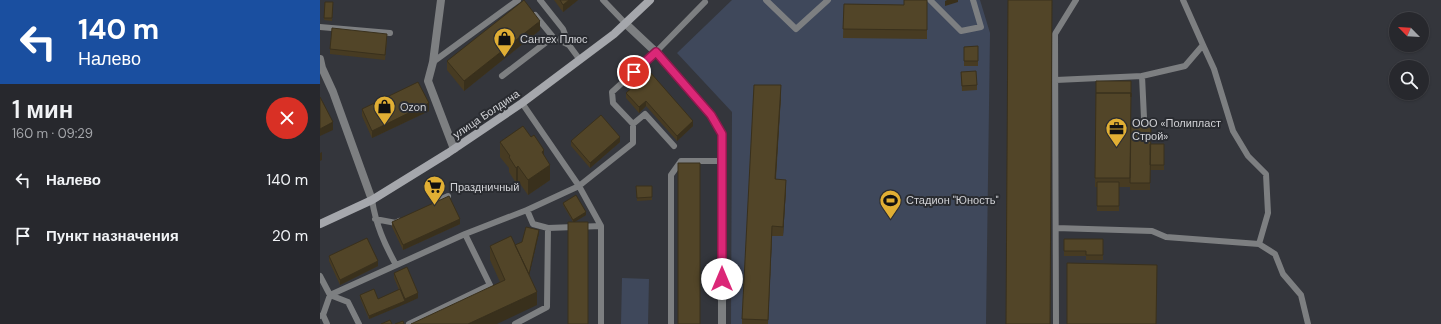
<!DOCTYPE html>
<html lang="ru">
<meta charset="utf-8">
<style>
:root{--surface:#27282d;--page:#2f3035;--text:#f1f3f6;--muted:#a4a6aa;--line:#434449}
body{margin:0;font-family:"DM Sans",sans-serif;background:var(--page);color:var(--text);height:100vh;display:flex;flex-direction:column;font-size:15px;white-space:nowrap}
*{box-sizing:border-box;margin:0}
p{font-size:13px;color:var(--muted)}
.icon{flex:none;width:22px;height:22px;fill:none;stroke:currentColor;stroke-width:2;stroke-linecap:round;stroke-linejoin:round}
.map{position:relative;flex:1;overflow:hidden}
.sheet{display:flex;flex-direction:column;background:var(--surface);width:320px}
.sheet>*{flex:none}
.banner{background:#1a4fa0;color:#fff;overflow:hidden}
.needle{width:26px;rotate:294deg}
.fabs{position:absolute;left:1069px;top:12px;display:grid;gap:8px}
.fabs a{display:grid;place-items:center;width:40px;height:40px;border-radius:50%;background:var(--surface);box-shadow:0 1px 3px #0004,0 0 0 1px var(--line);font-size:20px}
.pin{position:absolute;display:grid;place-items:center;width:34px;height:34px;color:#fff;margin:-17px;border:2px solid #fff;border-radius:50%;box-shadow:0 1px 4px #0007}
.me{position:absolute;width:44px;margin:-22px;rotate:0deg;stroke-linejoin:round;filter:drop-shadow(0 0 3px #0008)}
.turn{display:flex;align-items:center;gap:14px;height:84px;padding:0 12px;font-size:18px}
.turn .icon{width:52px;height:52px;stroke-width:2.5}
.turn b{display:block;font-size:28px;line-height:34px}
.round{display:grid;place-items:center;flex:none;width:42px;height:42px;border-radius:21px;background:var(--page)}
.headline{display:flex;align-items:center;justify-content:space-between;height:68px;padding:0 12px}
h1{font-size:24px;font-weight:600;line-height:30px}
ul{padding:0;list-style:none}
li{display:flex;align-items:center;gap:12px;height:56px;padding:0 12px}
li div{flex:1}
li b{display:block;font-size:15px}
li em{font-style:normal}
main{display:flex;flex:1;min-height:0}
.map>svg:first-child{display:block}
</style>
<main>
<section class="sheet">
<div class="banner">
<div class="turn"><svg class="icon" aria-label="left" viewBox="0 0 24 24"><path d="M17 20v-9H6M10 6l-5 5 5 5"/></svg><div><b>140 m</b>Налево</div></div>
</div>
<div class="headline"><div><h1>1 мин</h1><p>160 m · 09:29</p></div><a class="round" style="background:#d93025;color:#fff"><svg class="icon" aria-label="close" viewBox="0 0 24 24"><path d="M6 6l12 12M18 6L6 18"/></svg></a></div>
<ul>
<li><svg class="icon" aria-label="left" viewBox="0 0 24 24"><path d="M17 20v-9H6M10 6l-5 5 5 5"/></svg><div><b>Налево</b></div><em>140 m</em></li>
<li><svg class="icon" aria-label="arrive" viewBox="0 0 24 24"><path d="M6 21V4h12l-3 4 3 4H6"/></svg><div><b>Пункт назначения</b></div><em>20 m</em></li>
</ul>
</section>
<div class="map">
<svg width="1121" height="324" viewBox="0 0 1121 324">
<rect width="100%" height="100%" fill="#34363c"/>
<path fill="#3f485b" d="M412,0h248l10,33 -4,291h-255l1,-212 -55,-59z
M302,278l27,1 -1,45h-27z"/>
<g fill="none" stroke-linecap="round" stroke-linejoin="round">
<path stroke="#7d7f81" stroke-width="6" d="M220,0l23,29 6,16 11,15
M283,0l23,24
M446,0l30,29 32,-29
M610,0l31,31 20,-4 -8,-27
M215,15l18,22 16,8
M0,27l70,6
M113,62l85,-62
M182,76l51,-39
M736,80l86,-4
M202,103l57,83 -52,24
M824,118l-2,-42 43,-10 18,-21 -20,-45
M354,146l-29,-32 -12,10 -20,-21 -1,-11 44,-40 49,-50
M52,200c4,25 12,43 24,65
M117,201l11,-5
M55,219l21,4 3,-2
M228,228l53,-2
M736,228l96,3 14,6 93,7 9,-31 -2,-39 -18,-18 -15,-25 -19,-62 -11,-24
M939,244l16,10 8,20 18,21 7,29
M0,276l10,19 18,7 11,22
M3,315l7,-20 135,-61
M0,316l3,-1 4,9
M89,324l81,-39 -25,-51 62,-24 6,14 15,4 -1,79 -32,17
M281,324v-98l-22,-40 54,-43v-19
M351,324v-149l10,-14h42
M736,324l-1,-290 21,-34"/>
<path stroke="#7d7f81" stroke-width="8" d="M121,0l-8,62 -5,19 26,68
M306,24l34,32 51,59 11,19v190
M0,59l2,9 11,24 39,108"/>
<path stroke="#a5a7ac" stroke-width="8" d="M0,224l52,-24 76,-47 74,-50 92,-69 36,-34"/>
</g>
<path fill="#473b22" d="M234,0h24l-15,12z
M607,0v39l-84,-1 1,-34 60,1z
M5,2h8l-1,19 -8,-1z
M220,30l-76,61 -17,-21v-9z
M67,39l-2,21 -55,-6v-5z
M658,46v20h-14v-19z
M330,72l43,54 -16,15 -31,-35 -7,7 -13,-15v-5z
M641,72l16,13v5l-15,1z
M776,81l35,42 19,21h14v26h-14v20h-20v-7v4h-11v24h-22v-24h-2z
M461,95l-5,84 10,10 -3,47h-11l-4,88h-26v-5z
M42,109l67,2 -57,27 -10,-22z
M251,141l49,1 -30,26 -19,-22z
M180,142l44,14 6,24 -22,15 -10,-14 -2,2 -7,-11v-4l-9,-11z
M316,186h16v14l-15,1z
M243,203l23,12 -12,7h-1l-10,-17z
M72,222l68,2 -57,26 -11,-23z
M219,233l-10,42 8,30 -37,-23 -10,-22v-14l25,-1z
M744,239h39v21h-17v-4h-22z
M9,256l49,10 -38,19 -11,-24z
M74,273l24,25 -49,21 -9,-21v-3l18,4 21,-9 -5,-12z"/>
<path fill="#39301c" d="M249,0h9l-15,12v-7z
M627,0h11v2l-13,4v-5z
M220,21v9l-76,61v-10z
M461,85v10l-6,93v-9z
M326,101v5l-7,7v-6z
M109,103v8l-57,27v-7z
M373,121v5l-16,15v-5z
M13,122v8l-13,6v-7z
M300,137v5l-30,26v-5z
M224,150v15l-2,-13z
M2,152v8l-2,1v-8z
M230,165v15l-22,15v-15z
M198,166v15l-2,2v-15z
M466,180v9l-3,47v-9z
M266,212v3l-13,8v-3z
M140,219v5l-57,26v-5z
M452,226v10l-4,88z
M219,230v3l-12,51v-3z
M58,261v5l-38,19v-5z
M217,292v13l-40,19h-29z
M98,293v5l-13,6v-5z
M85,301v3l-36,15v-3z"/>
<path fill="#524528" stroke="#39301c" d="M204,0l16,21 -76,60 -17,-20z
M240,0h9l-6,5z
M584,0h23v30l-84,-1 1,-25 60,1z
M688,0h44l-2,324h-44z
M5,2h8l-1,16h-8z
M12,28l55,6 -2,21 -55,-6z
M658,46v15h-14v-14z
M656,71l1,14 -15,1 -1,-14z
M330,72l43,49 -16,15 -31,-35 -7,6 -13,-14z
M776,81h35v16v-4h-35z
M98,82l11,21 -57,28 -10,-22z
M434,85h27l-6,94 11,1 -3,47 -11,-1 -4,94 -26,-1z
M776,93h35l-1,85h-35z
M0,97l13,25 -13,7z
M281,115l19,22 -30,26 -19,-22z
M811,123l20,1 -1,59h-20z
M203,126l8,11 3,-2 10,15 -2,2 8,13 -22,15 -10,-14 -2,2 -7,-11 1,-1 -10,-14z
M830,144h14v21h-14z
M358,163h22v161h-22z
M777,182h22v24h-22z
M316,186h16v11l-15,1z
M256,195l10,17 -13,8 -10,-17z
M129,196l11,23 -57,26 -11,-23z
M248,222h20v102h-20z
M206,227l13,3 -10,44 -14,-29 7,-3z
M191,236l26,56 -69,32h-57l94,-44 -15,-34z
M47,238l11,23 -38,19 -11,-24z
M744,239h39v16h-17v-4h-22z
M747,263l90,2 -1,59h-89z
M87,267l11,26 -13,6 -11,-26z
M54,289l4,10 22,-10 5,12 -36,15 -9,-21z
M70,320l2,4h-11z
M83,321l1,3h-9z"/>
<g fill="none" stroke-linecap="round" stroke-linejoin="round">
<defs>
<path id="route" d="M314,72l22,-20 55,63 11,19v145"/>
</defs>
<use href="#route" stroke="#8e194d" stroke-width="10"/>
<use href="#route" stroke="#db2777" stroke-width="7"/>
</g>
<defs>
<symbol id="shop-pin" viewBox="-11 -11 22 30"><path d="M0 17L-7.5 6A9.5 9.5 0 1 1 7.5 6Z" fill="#e1af34" stroke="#2a2c31"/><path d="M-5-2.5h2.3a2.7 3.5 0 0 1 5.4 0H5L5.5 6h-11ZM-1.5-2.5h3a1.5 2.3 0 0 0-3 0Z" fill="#111"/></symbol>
<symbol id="office-pin" viewBox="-11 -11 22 30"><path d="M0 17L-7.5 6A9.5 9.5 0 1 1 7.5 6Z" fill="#e1af34" stroke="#2a2c31"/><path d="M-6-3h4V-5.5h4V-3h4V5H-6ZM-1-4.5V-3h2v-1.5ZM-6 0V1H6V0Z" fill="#111"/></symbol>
<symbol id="supermarket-pin" viewBox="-11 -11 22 30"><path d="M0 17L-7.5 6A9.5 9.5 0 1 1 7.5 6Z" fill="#e1af34" stroke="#2a2c31"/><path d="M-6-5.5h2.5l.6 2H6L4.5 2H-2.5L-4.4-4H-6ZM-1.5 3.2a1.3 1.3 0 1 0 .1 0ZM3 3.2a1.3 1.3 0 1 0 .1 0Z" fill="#111"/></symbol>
<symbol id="stadium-pin" viewBox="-11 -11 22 30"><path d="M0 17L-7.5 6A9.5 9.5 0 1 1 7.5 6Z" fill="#e1af34" stroke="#2a2c31"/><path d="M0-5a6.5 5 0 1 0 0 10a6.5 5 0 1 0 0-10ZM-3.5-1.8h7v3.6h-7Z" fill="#111"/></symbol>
</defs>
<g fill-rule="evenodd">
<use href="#shop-pin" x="172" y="26" width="25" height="34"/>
<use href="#shop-pin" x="52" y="94" width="25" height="34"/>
<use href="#office-pin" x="784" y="116" width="25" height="34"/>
<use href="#supermarket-pin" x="102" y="174" width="25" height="34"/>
<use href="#stadium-pin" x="558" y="188" width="25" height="34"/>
</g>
<g text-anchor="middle" stroke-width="4" stroke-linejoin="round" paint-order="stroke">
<g font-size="11" fill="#d0d1d5" stroke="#2a2c31" text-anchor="start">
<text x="200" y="43">Сантех Плюс</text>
<text x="80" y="111">Ozon</text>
<text x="812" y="127">ООО «Полипласт<tspan x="812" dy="13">Строй»</tspan></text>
<text x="130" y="191">Праздничный</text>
<text x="586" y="204">Стадион "Юность"</text>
</g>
<g font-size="11" fill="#d0d1d5" stroke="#2a2c31">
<text transform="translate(166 114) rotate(-34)" y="4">улица Болдина</text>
</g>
</g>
</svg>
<div class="fabs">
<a><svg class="needle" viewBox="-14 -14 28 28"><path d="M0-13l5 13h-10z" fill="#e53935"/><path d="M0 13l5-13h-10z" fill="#a4a6aa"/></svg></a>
<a><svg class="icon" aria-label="search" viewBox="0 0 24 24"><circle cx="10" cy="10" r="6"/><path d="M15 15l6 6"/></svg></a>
</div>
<div class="pin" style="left:314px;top:72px;background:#d93025"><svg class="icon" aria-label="arrive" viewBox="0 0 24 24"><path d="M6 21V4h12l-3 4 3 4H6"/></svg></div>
<svg class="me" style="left:402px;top:279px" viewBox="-20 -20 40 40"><circle r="19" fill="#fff"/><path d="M0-13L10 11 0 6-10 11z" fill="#db2777"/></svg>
</div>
</main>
